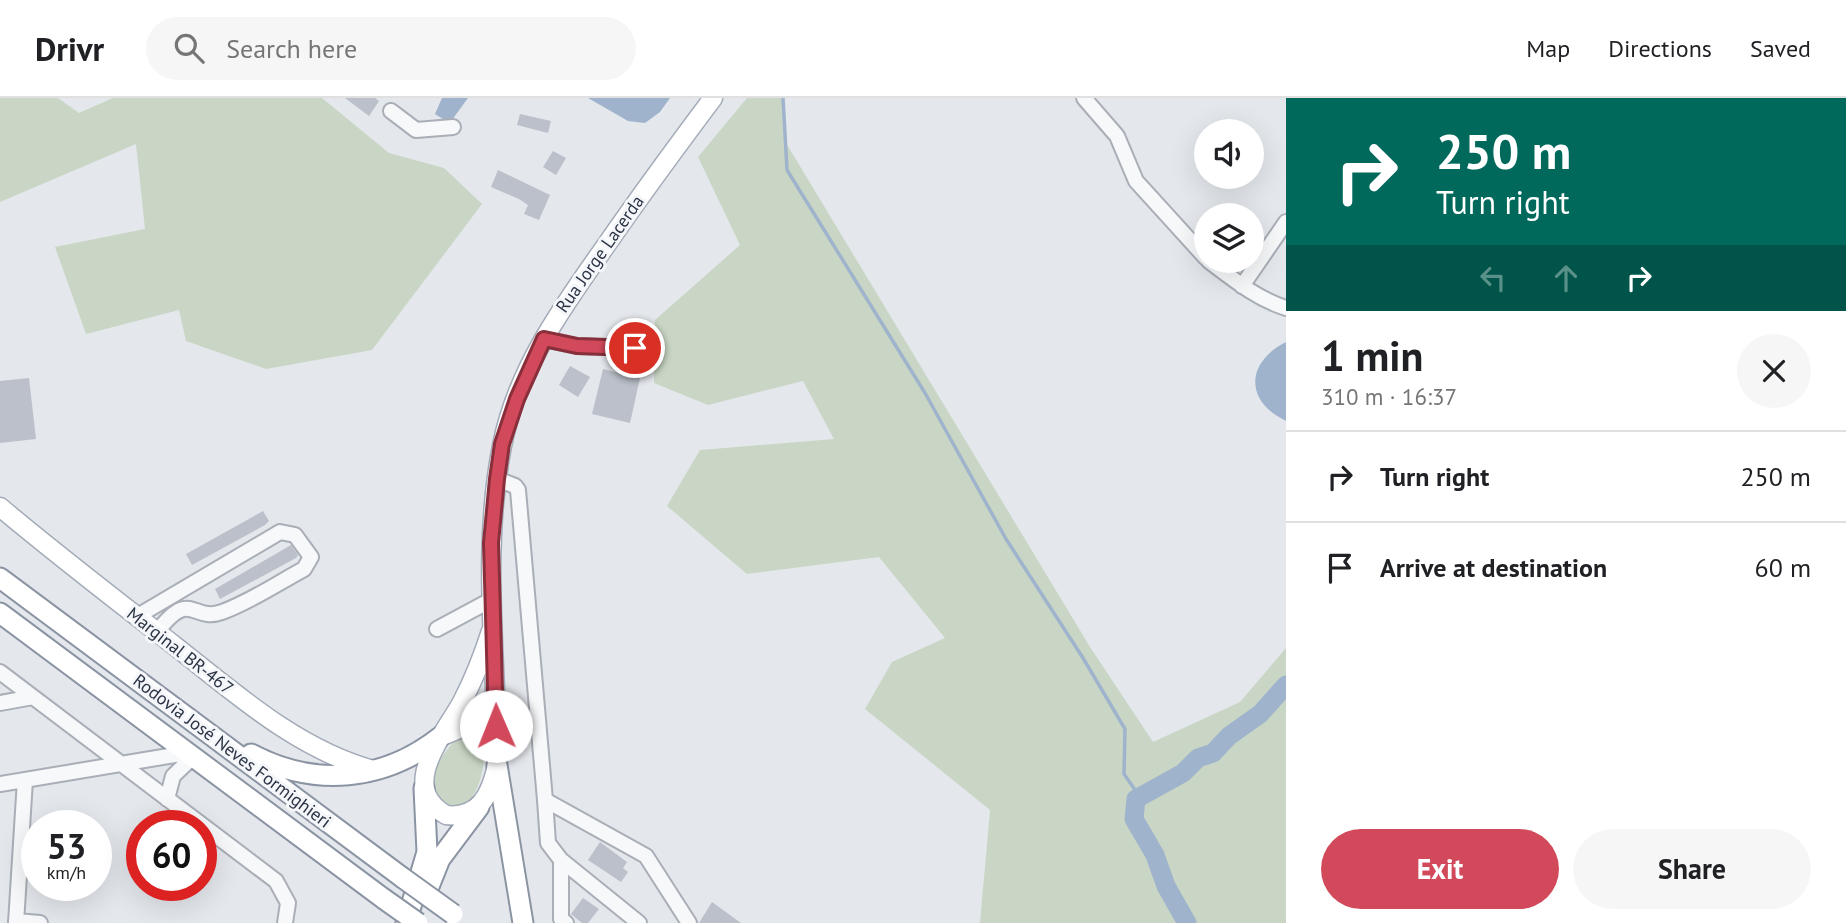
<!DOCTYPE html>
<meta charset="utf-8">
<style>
:root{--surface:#fff;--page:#f6f6f6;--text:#202124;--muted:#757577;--line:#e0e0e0;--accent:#d1495b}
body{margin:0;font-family:"PT Sans",sans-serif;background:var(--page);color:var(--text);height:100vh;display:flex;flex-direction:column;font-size:26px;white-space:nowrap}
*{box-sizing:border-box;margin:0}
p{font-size:23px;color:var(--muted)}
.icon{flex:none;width:38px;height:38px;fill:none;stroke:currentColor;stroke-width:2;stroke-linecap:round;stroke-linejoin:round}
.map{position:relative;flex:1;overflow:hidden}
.panel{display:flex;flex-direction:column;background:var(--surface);width:560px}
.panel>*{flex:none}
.banner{background:#00695c;color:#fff;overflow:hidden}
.controls{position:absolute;left:1194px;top:21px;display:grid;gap:14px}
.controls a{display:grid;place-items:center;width:70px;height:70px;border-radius:50%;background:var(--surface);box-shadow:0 7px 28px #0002;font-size:35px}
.speed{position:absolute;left:21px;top:712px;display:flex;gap:14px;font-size:35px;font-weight:700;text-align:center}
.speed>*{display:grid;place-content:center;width:91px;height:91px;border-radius:50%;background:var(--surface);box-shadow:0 7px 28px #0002;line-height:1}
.speed small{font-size:18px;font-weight:400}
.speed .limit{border:10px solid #d22;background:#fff;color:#111}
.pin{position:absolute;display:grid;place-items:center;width:60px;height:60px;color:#fff;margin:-30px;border:4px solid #fff;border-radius:50%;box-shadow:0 2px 7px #0007}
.me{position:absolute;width:77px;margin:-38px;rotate:359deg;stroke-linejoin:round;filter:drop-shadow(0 0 5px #0008)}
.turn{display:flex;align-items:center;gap:24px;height:147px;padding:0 35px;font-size:32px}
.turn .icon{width:91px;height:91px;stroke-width:2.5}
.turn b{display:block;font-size:49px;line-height:60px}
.lanes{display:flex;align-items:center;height:66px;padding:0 35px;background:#0003;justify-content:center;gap:35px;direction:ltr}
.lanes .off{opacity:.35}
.round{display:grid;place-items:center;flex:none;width:74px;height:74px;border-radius:37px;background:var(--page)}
.head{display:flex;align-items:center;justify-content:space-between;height:119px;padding:0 35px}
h1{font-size:42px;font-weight:800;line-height:52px}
.action{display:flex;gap:14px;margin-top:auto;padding:14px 35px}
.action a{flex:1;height:80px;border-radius:42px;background:var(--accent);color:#fff;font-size:28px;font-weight:800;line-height:80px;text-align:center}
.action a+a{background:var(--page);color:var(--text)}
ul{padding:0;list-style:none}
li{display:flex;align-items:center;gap:21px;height:91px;padding:0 35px;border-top:2px solid var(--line)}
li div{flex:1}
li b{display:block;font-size:26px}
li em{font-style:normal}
header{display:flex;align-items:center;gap:42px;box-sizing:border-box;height:98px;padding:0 35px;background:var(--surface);border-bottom:2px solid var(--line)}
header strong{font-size:33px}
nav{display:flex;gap:38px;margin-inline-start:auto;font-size:24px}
.search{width:490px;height:63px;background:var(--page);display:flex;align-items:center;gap:18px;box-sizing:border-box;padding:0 24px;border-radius:38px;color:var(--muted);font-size:26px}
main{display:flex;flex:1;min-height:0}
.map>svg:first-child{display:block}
</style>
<header>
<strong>Drivr</strong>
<div class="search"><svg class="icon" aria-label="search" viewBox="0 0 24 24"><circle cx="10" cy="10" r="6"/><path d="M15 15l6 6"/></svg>Search here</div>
<nav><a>Map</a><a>Directions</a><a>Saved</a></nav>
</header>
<main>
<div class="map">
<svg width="1286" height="825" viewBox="0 0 1286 825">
<rect width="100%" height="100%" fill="#e4e7ec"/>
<path fill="#c9d6c5" d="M0,0h58l21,15 34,-15h209l67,55 55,15 38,36 -110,146 -106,19 -80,-28 -7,-31 -93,24 -31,-87 90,-18 -9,-85 -136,58z
M747,0h36l3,45 304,504 63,95 87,-40 46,-54v275h-306l10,-113 -125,-101 27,-47 53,-24 -66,-81 -132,17 -80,-68 33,-56 134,-11 -31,-58 -95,24 -54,-22 1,-63 85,-75 -42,-88z
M460,637l12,1 13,12c-1,19 -4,39 -17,55l-19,5c-30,-24 -10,-51 11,-73z"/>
<path fill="#9fb4cc" d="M442,0h26l-16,22 -6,1 -11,-7z
M588,0h82l-10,14 -15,11 -17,-2z
M1286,244v79c-42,-20 -40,-59 0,-79z"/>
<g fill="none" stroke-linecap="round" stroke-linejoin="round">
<path stroke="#9fb4cc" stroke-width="3.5" d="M783,0l4,72 138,223 81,146 77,119 42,71 -1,45 16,23"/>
<path stroke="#9fb4cc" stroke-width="19" d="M1187,825l-21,-37 -11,-31 -21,-36 2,-20 47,-26 15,-15 15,-5 16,-17 31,-22 26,-29"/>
</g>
<path fill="#bbc0ca" d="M345,0h30l4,3 -10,15z
M520,16l31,7 -3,12 -31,-8z
M553,53l13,7 -10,17 -13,-8z
M498,72l52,25 -11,25 -15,-6 4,-9 -9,-6 -28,-12z
M570,268l20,11 -12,20 -19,-12z
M603,271l37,9 -10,45 -38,-9z
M29,280l7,61 -36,4v-62z
M263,413l6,10 -4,4 -73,40 -6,-11z
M291,447l7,10 -2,3 -76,41 -5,-10z
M600,744l27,20 -4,6 5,4 -7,10 -33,-22z
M583,800l16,11 -11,14h-6l-11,-9z
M712,804l29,21h-42z"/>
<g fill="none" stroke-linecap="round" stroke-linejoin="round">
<defs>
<path id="minor" d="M1084,0l33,38 19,45 70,77
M391,13l25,19 37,-3
M1209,163c24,18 48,38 77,47
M1242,188l44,-64
M544,241l33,7 58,2
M497,381l18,7 3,4 27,310 101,56 43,67
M136,519l144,-85 15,3 16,22 -7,12c-26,14 -54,33 -82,43 -30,11 -31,-25 -65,20
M437,531l54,-29
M0,574l276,209 12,22 -3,20
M0,605l33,-6
M0,686l187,-31
M167,701l6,-23 20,-19
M545,702l3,43 13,17 78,63
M561,762v59l5,4
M16,823l24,2
M16,825l9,-143"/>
<path id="major" d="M0,409c57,48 116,93 175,139 61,48 122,103 198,124
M491,533c-8,25 -17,48 -29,71 -18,33 -65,85 -16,113 33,4 45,-21 51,-50 0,-106 -16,-213 5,-319 14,-75 61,-140 105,-202 34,-49 70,-98 106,-146
M440,639l26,-11 13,4 18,21"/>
<path id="highway" d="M0,480l403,300
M0,515l384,286
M251,656c64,34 133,27 189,-17
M497,667l26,158
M428,791l12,-30 39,-52
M406,825l21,-71 -3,-64"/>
</defs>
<use href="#minor" stroke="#a9aeb7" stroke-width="18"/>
<use href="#major" stroke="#a3abb8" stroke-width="21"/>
<use href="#highway" stroke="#8b94a3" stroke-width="23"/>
<use href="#minor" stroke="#f7f8fa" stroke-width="14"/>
<use href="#major" stroke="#fff" stroke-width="18"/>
<use href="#highway" stroke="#fff" stroke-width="19"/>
<defs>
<path id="highway-bridge" d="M403,780l50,36
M384,801l34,24"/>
</defs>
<use href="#highway-bridge" stroke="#8b94a3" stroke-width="23" stroke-linecap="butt"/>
<use href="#highway-bridge" stroke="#fff" stroke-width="19"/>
</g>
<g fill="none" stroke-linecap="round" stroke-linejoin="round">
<defs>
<path id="route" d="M496,628l-5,-183 6,-64 5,-35 15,-45 27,-60 33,7 58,2"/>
</defs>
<use href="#route" stroke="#882f3b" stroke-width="18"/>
<use href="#route" stroke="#d1495b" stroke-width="12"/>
</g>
<g text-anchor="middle" stroke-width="6" stroke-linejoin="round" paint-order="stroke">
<g font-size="18" fill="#2b3445" stroke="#f4f6f9">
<text transform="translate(600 156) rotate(-55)" y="6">Rua Jorge Lacerda</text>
<text transform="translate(180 553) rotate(38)" y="6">Marginal BR-467</text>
<text transform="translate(232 653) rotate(37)" y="6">Rodovia José Neves Formighieri</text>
</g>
</g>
</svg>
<div class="controls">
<a><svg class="icon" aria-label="sound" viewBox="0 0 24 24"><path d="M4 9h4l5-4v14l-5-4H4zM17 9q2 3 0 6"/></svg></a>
<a><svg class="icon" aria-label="layers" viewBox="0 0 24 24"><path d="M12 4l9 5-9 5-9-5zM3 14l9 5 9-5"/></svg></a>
</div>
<div class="speed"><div>53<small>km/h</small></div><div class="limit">60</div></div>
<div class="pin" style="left:635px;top:250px;background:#d93025"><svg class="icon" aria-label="arrive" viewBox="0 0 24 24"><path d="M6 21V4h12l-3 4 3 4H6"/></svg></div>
<svg class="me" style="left:496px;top:628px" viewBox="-20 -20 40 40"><circle r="19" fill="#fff"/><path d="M0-13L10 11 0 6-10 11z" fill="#d1495b"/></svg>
</div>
<section class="panel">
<div class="banner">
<div class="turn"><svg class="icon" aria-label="right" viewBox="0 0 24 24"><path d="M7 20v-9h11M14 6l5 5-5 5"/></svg><div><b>250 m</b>Turn right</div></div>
<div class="lanes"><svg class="icon off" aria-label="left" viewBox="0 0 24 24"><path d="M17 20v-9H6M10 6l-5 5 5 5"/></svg><svg class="icon off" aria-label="ahead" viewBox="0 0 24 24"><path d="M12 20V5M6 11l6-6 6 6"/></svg><svg class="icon" aria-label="right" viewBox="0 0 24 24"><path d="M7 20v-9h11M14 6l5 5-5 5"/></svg></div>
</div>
<div class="head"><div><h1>1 min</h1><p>310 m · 16:37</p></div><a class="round"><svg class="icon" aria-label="close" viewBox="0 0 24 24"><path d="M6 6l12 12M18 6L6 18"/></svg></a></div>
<ul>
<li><svg class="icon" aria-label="right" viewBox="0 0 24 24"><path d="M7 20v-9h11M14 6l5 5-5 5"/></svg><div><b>Turn right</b></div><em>250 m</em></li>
<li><svg class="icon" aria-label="arrive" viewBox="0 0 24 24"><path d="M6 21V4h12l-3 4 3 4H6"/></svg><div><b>Arrive at destination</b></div><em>60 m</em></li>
</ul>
<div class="action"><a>Exit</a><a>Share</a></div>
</section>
</main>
